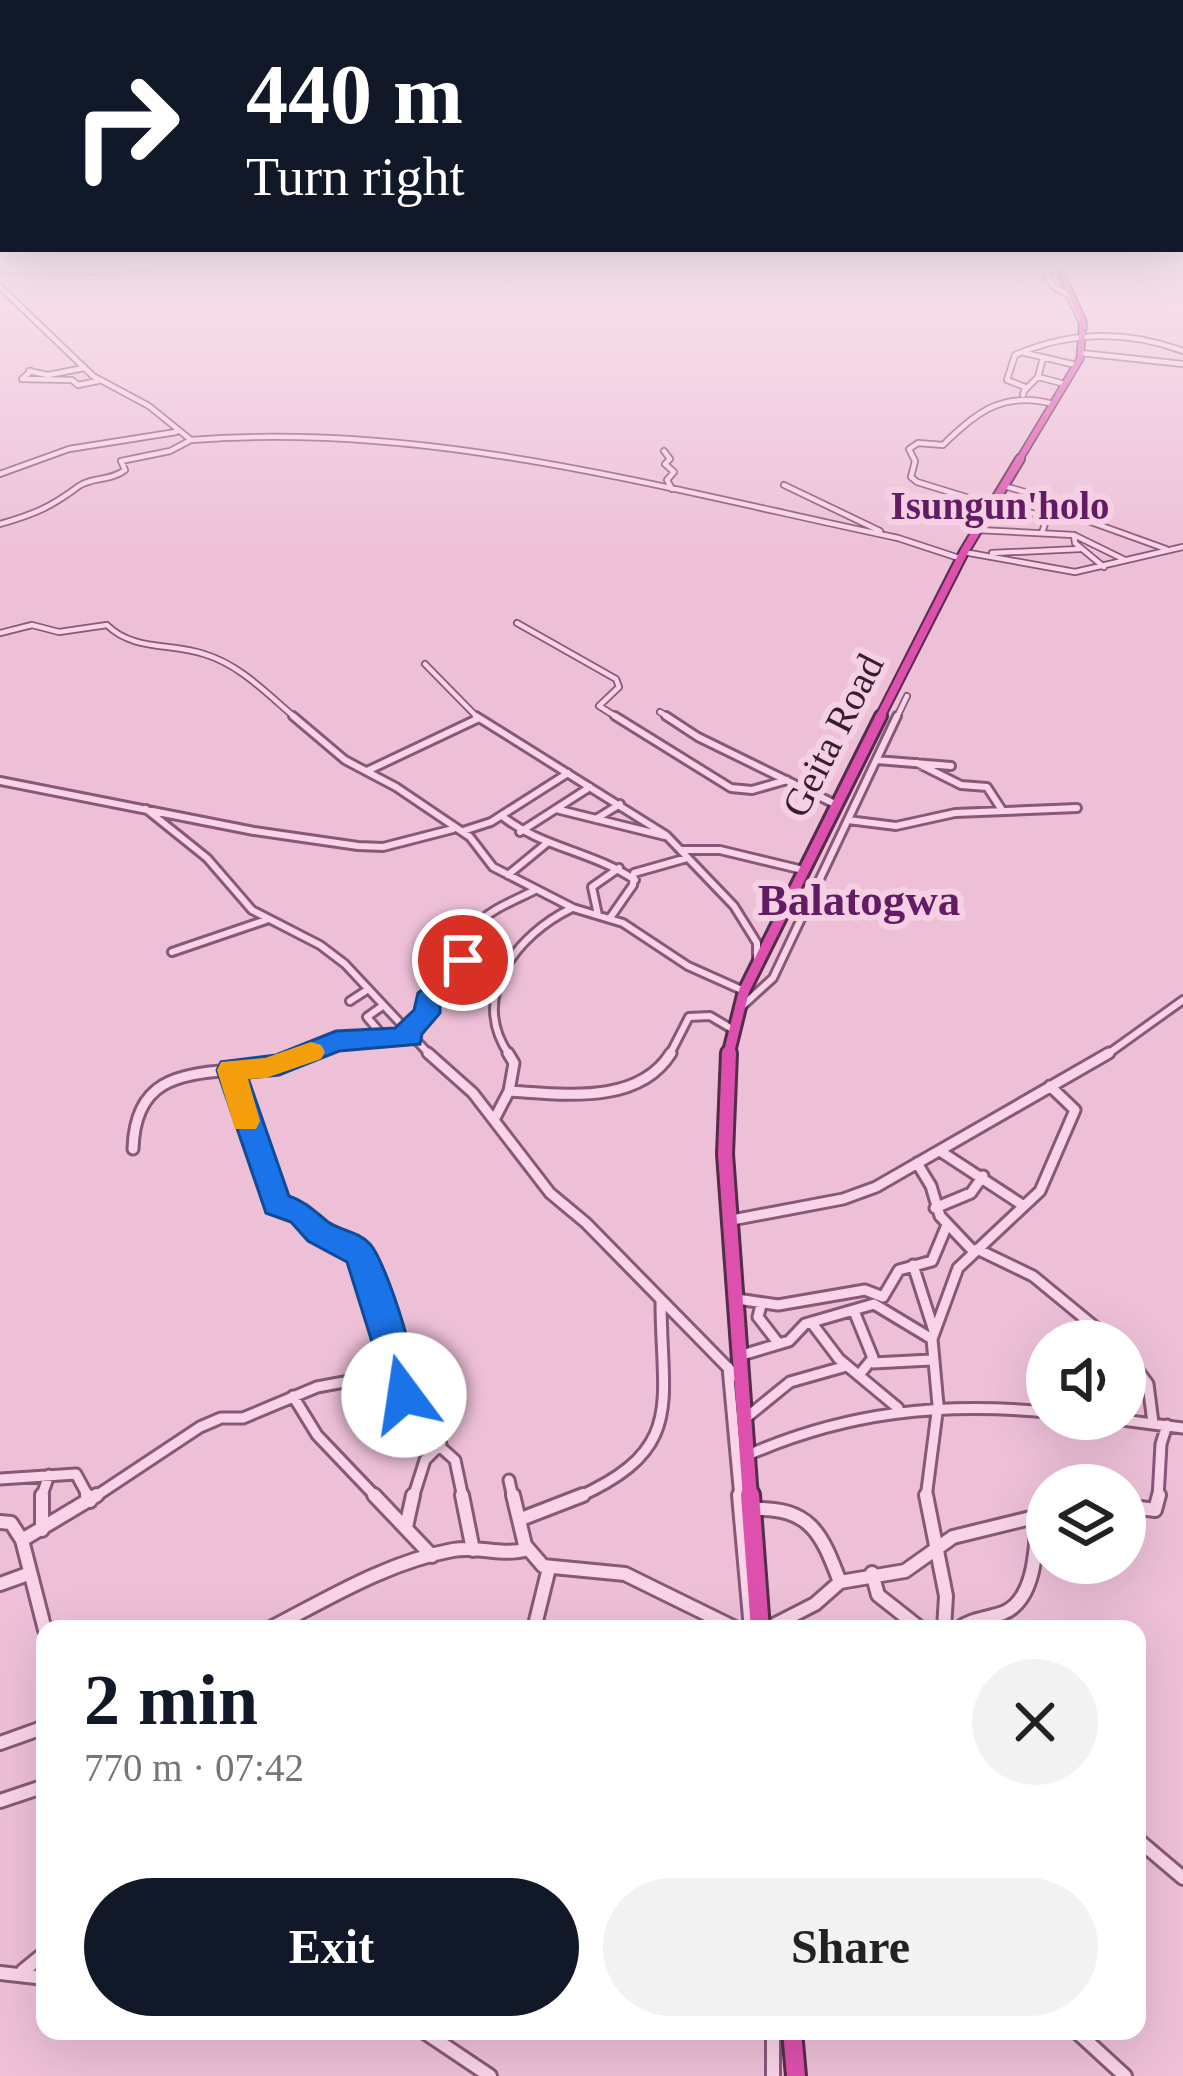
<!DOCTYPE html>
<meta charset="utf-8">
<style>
:root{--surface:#fff;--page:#f2f2f2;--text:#222;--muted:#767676;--accent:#111827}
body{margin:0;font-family:Georgia,serif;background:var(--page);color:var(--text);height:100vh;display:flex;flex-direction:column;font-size:45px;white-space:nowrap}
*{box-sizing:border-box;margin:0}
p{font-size:39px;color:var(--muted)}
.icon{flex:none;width:66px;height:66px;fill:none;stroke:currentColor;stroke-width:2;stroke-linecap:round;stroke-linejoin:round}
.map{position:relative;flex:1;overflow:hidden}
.panel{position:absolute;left:36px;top:1620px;width:1110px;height:420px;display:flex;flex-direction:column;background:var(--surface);border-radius:24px;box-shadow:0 12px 48px #0002}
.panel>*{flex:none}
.hud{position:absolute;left:0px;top:0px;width:1185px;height:252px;box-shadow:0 12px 48px #0002;background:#111827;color:#fff;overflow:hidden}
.controls{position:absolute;left:1026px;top:1320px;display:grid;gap:24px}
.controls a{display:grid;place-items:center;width:120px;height:120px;border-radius:50%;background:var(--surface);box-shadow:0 12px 48px #0002;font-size:60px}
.pin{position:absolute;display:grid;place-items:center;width:102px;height:102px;color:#fff;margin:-51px;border:6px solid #fff;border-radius:50%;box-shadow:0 3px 12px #0007}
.me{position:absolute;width:132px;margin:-66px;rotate:346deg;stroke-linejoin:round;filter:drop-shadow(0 0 9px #0008)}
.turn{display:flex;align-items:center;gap:42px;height:252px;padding:0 48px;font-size:54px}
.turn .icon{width:156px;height:156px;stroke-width:2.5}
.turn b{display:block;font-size:84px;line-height:102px}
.round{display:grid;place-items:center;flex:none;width:126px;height:126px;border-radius:63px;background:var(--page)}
.headline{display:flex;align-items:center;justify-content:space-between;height:204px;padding:0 48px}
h1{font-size:72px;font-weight:800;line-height:90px;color:var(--accent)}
.primary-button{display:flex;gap:24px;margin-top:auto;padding:24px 48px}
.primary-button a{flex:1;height:138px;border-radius:72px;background:var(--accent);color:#fff;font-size:48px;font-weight:800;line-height:138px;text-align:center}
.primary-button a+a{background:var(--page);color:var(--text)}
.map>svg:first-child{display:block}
</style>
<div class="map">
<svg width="1183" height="2076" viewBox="0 0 1183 2076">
<rect width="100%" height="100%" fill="#eec0d8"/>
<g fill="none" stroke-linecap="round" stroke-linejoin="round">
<defs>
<path id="minor-far3" d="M1042,264l11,22 16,9 15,32
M0,270l107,2 61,-8
M0,287l93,89 56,30 42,34c239,-19 474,49 707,98l64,21
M1025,353l51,12
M1081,353l102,11
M29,371l19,4 36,-7
M31,371l-9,8 50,1 6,5 20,-4
M1038,377l27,7
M1025,390l13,-13 5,-19
M1023,395l2,-8 -18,-7 8,-25c55,-24 112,-25 168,-4
M664,451l6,8 -5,5 9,8 -7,8 5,9
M0,474l69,-25 107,-17
M784,485l96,46
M1004,486l71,20 20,11 -4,5 75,27
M993,503l54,14 -5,16
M992,505l-75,-23 -6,-5 4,-16 -6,-12 9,-6 25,2c34,-34 61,-54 110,-41
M0,524c35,-10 51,-17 79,-38 13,-9 32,-5 46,-16l-4,-9 49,-10 19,-10
M977,530l97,5 51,25
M1074,535l1,8 29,24
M964,552l111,20 108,-25
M992,553l88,-4
M517,623l99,56 3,8 -20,19 21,13
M0,633l32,-8 27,7 48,-7c26,26 64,18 97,29 37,11 64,41 93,65
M425,664l54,55
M660,712l11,7
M896,719l11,-23"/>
<path id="minor-far2" d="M293,716l52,44 51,27 74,50 23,30 80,41 50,15 65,43 56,25
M476,716l190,119 68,71 23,37v17
M615,716l116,72 21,2 35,-10
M666,716l32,21 139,68
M877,760l74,6
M917,763l44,22 26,2 15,23
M367,771l110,-52
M0,781l254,50 104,15 25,1 70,-18
M146,809l61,49 45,52 68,35 25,19 86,92
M556,809l109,27
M502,816c40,32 90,35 133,64
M596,819l24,-15
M848,820l48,6 59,-13 122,-5
M463,831l28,-9 77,-49
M520,832l70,-45
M682,850h38l83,20
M508,875l39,-32
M598,915l-6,-28 27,-19
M610,918l23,-33 1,-12 53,-15
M172,952l94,-32
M465,957l32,21
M350,1001l17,-11
M381,1007l-14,10 17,20
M739,1009l34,-31 124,-262
M406,1034l16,-14 5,-20c30,-19 31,-47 49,-74 10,-15 42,-27 59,-36
M300,1056l42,-16 67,-2
M510,1056c-42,-59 6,-121 62,-148
M669,1056l20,-39 21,-1 22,13
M1105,1056l78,-56"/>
<path id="minor-far1" d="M428,1053l45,40 77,100 36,30 151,154
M231,1069l46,136 25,8 17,19 41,22 40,113 9,52 46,41 8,38
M509,1091c53,3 129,15 162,-38
M495,1118l14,-27 5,-28 -6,-10
M133,1149c3,-106 103,-61 173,-96
M940,1151l84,55
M917,1163l14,23 9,30 34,36
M935,1208l36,-15 12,-17
M732,1220l111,-21 33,-12 233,-134
M977,1249l56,27 79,65
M913,1265l21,66
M883,1297l16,-27 33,-9 15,-36
M737,1299l41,6 87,-15 18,7
M761,1305l-3,12 21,27
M854,1311l19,47 -14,17
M811,1322l28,37 59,49
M1125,1353l23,31 5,39
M742,1355l47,-14 16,-17 69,-20 58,35
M873,1363l58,-3
M728,1367l12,131
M293,1396l24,39 60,63
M747,1417l43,-35 53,-15
M1115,1419l68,9
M748,1455c98,-43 193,-53 299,-43
M0,1479l76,-5 13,24
M509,1480l4,18
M41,1498l8,-23
M93,1498l107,-71 21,-9h22l74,-31 38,-7 12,-11 19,-36
M413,1498l12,-38 16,-16
M576,1498c111,-49 85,-96 85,-196
M926,1498l12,-93 -6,-66 26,-71 82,-77 35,-81 -25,-24
M1158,1498l3,-54 6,-19"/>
<path id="minor" d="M87,1495l3,6
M374,1495l58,61
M462,1495l11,55
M513,1495l12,50 18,21 82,8 112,55
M739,1495l12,134
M926,1495l20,101 -2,33
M1125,1506l30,4 4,-15
M752,1509c58,-2 69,23 88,73l-25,22 -49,25
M521,1519l62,-24
M0,1522l11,1 11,17 23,90
M406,1527l7,-32
M42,1530v-35
M22,1540l75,-45
M872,1573l6,22 43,34
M840,1582l65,-11 48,-34 94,-23
M0,1584l28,-10
M269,1629c58,-30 118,-67 184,-79 25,-5 49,7 75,-1
M534,1629l15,-61
M958,1629c15,-11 28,-10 45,-16 33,-13 33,-67 35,-96
M0,1743l45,-16
M0,1801l45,-15
M1137,1839l46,39
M23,1971l22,-18
M0,1973l45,5
M423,2031l67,45
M773,2031v45
M1076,2031l49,45"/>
<path id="highway-far4" d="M1018,462l62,-103 3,-38 -26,-57"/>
<path id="highway-far3" d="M879,719l85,-167 56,-93"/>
<path id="highway-far2" d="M728,1056l16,-65 137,-275"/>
<path id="highway-far1" d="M729,1053l-4,101 25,344"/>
<path id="highway" d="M750,1495l10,134
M792,2031l4,45"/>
</defs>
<use href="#minor-far3" stroke="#875878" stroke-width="8"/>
<use href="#minor-far2" stroke="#875878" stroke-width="12"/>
<use href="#minor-far1" stroke="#875878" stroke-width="15"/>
<use href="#minor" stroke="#875878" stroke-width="18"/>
<use href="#highway-far4" stroke="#542d4a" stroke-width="9"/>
<use href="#highway-far3" stroke="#542d4a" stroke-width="12"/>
<use href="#highway-far2" stroke="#542d4a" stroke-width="16"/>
<use href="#highway-far1" stroke="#542d4a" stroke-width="20"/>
<use href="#highway" stroke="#542d4a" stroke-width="24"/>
<use href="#minor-far3" stroke="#f9d3e7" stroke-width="4.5"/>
<use href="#minor-far2" stroke="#f9d3e7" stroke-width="6"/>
<use href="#minor-far1" stroke="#f9d3e7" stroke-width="9"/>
<use href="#minor" stroke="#f9d3e7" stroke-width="12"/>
<use href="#highway-far4" stroke="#de50ae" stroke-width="6"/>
<use href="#highway-far3" stroke="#de50ae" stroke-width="8"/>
<use href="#highway-far2" stroke="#de50ae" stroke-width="10"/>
<use href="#highway-far1" stroke="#de50ae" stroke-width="14"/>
<use href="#highway" stroke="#de50ae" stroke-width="18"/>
</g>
<linearGradient id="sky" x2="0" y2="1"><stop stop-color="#92b9cc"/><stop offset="0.48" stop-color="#f7e3ed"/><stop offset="1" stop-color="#f7e3ed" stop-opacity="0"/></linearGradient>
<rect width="1183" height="554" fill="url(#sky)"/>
<path fill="#1a73e8" stroke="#114b97" stroke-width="3" d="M463,951l13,9 -25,37 -11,7v9l-18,21 -2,10 -81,7 -60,24 -31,3 41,118c19,7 24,14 39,26 13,9 30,9 42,22 17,19 56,141 46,162l-12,5 -12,-5 -45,-144 -39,-21 -17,-19 -25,-9 -49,-143 4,-8 55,-7 60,-24 59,-3 19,-18 4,-17c17,-11 26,-37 45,-42z"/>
<path fill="#f59e0b" d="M311,1042l10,3 4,7 -4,7 -55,19 -18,1 12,42 -4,8h-21l-18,-59 4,-8 44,-4z"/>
<g text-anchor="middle" stroke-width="12" stroke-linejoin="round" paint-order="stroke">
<g font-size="39" font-weight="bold" fill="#621c63" stroke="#f5d0e3">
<text x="1000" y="519">Isungun'holo</text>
</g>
<g font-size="39" fill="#361d2f" stroke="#f5d0e3">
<text transform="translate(832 735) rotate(-63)" y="14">Geita Road</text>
</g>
<g font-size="45" font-weight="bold" fill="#621c63" stroke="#f5d0e3">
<text x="859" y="915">Balatogwa</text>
</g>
</g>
</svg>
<div class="controls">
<a><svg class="icon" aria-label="sound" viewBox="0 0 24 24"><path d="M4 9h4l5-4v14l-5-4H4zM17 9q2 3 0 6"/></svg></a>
<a><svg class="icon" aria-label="layers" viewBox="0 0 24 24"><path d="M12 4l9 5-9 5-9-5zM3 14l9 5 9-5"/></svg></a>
</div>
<div class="pin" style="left:463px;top:960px;background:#d93025"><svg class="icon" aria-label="arrive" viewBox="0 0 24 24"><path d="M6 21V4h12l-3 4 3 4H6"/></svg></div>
<svg class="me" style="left:404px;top:1395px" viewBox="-20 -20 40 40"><circle r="19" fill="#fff"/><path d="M0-13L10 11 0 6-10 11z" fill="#1a73e8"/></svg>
<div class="hud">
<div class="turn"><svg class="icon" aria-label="right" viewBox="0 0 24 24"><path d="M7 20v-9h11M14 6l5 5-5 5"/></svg><div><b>440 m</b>Turn right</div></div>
</div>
<section class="panel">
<div class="headline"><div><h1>2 min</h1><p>770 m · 07:42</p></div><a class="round"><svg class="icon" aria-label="close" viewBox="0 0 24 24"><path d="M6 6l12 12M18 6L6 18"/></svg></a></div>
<div class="primary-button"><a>Exit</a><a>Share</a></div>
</section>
</div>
